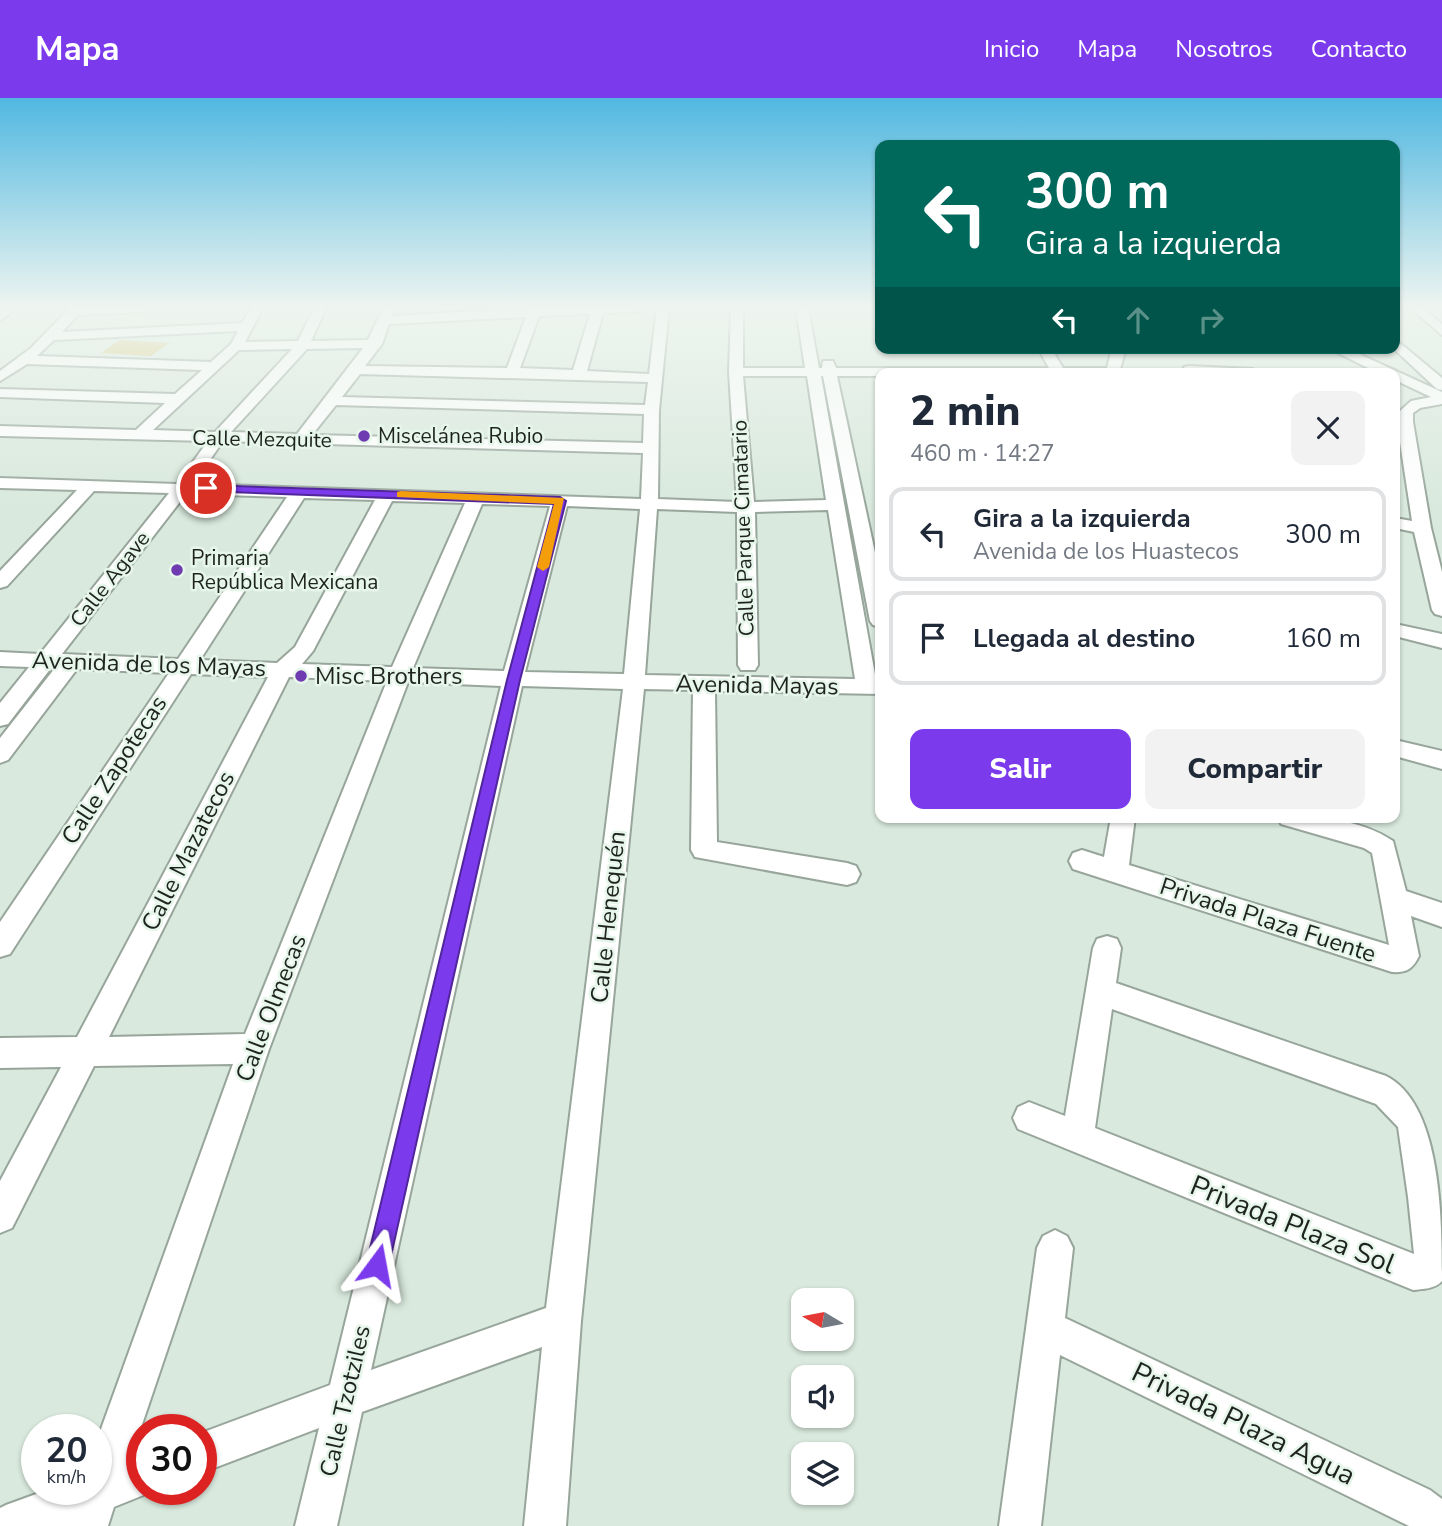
<!DOCTYPE html>
<html lang="es">
<meta charset="utf-8">
<style>
:root{--surface:#fff;--page:#f2f2f3;--text:#1f2937;--muted:#747a83;--line:#e0e1e3;--accent:#7c3aed}
body{margin:0;font-family:"Nunito Sans",sans-serif;background:var(--page);color:var(--text);height:100vh;display:flex;flex-direction:column;font-size:26px;white-space:nowrap}
*{box-sizing:border-box;margin:0}
p{font-size:23px;color:var(--muted)}
.icon{flex:none;width:38px;height:38px;fill:none;stroke:currentColor;stroke-width:2;stroke-linecap:round;stroke-linejoin:round}
.map{position:relative;flex:1;overflow:hidden}
.drawer{position:absolute;left:875px;top:270px;width:525px;height:455px;display:flex;flex-direction:column;background:var(--surface);border-radius:14px;box-shadow:0 2px 5px #0004}
.drawer>*{flex:none}
.banner{position:absolute;left:875px;top:42px;width:525px;height:214px;border-radius:14px;box-shadow:0 2px 5px #0004;background:#00695c;color:#fff;overflow:hidden}
.needle{width:46px;rotate:280deg}
.fabs{position:absolute;left:791px;top:1190px;display:grid;gap:14px}
.fabs a{display:grid;place-items:center;width:63px;height:63px;border-radius:14px;background:var(--surface);box-shadow:0 2px 5px #0004;font-size:35px}
.speed{position:absolute;left:21px;top:1316px;display:flex;gap:14px;font-size:35px;font-weight:700;text-align:center}
.speed>*{display:grid;place-content:center;width:91px;height:91px;border-radius:50%;background:var(--surface);box-shadow:0 2px 5px #0004;line-height:1}
.speed small{font-size:18px;font-weight:400}
.speed .limit{border:10px solid #d22;background:#fff;color:#111}
.pin{position:absolute;display:grid;place-items:center;width:60px;height:60px;color:#fff;margin:-30px;border:4px solid #fff;border-radius:50%;box-shadow:0 2px 7px #0007}
.me{position:absolute;width:77px;margin:-38px;rotate:13deg;stroke-linejoin:round;filter:drop-shadow(0 0 5px #0008)}
.turn{display:flex;align-items:center;gap:24px;height:147px;padding:0 35px;font-size:32px}
.turn .icon{width:91px;height:91px;stroke-width:2.5}
.turn b{display:block;font-size:49px;line-height:60px}
.lanes{display:flex;align-items:center;height:66px;padding:0 35px;background:#0003;justify-content:center;gap:35px;direction:ltr}
.lanes .off{opacity:.35}
.round{display:grid;place-items:center;flex:none;width:74px;height:74px;border-radius:14px;background:var(--page)}
.headline{display:flex;align-items:center;justify-content:space-between;height:119px;padding:0 35px}
h1{font-size:42px;font-weight:800;line-height:52px}
.primary-button{display:flex;gap:14px;margin-top:auto;padding:14px 35px}
.primary-button a{flex:1;height:80px;border-radius:14px;background:var(--accent);color:#fff;font-size:28px;font-weight:800;line-height:80px;text-align:center}
.primary-button a+a{background:var(--page);color:var(--text)}
ul{padding:0;list-style:none}
li{display:flex;align-items:center;gap:21px;height:94px;margin:0 14px 10px;padding:0 21px;border:4px solid var(--line);border-radius:14px}
li div{flex:1}
li b{display:block;font-size:26px}
li em{font-style:normal}
header{display:flex;align-items:center;gap:42px;box-sizing:border-box;height:98px;padding:0 35px;background:var(--accent);color:#fff}
header strong{font-size:33px}
nav{display:flex;gap:38px;margin-inline-start:auto;font-size:24px}
.map>svg:first-child{display:block}
</style>
<header>
<strong>Mapa</strong>
<nav><a>Inicio</a><a>Mapa</a><a>Nosotros</a><a>Contacto</a></nav>
</header>
<div class="map">
<svg width="1442" height="1428" viewBox="0 0 1442 1428">
<rect width="100%" height="100%" fill="#d9e9dd"/>
<path fill="#dcc570" d="M120,242l49,3 -18,13 -50,-3z"/>
<g fill="none" stroke-linecap="round" stroke-linejoin="round">
<defs>
<path id="minor" d="M4,210h13l-17,13v-10z
M70,210h82l-6,4 -68,3 -16,17 180,-9 9,-15h12l-18,34 53,-1 16,-33h12l-15,33 57,-1 15,-32h12l-3,8 142,-8h109l-6,4 -34,1 -16,58 62,3 8,-66h12l-10,102 -1,89 79,3 -8,-130 2,-64h12v60h62l-9,-60h12l11,60h3l1,-7h10l3,7h213l-11,-20h13l12,20h44l5,-20h14l-7,25h-239v3h-43l43,200v51l-7,-2 -3,-4 -47,-245h-2l55,304h4v14l-165,-3 2,151 130,21 9,3 4,8 -4,8 -9,3 -152,-28 -4,-7 2,-160 -49,-1 -63,632 -15,205h-42l18,-179 -180,65 -25,114h-42l24,-98 -118,45v-40l129,-48 171,-699 -93,-4 -139,367 -139,411 12,-4v33l14,1 -42,17 -6,19h-108v-18l6,-3 44,-16h46v-46l137,-379 -139,2 -82,162 -12,5v-52l61,-114 -61,1v-30l77,-1 191,-360 -77,-3 -181,280 -10,3v-35l169,-249 -92,-4 -69,91 -8,3v-25l55,-70h-4l-43,56 -8,2v-23l29,-36 -29,-1v-14l40,2 129,-161 -75,-2 -87,95 -7,2v-17l77,-81 -77,-2v-10l177,6 31,-43 -208,-5v-10l136,4 29,-27 -165,-6v-8l175,5 27,-24 -175,-6 -27,17v-10l31,-23zM590,216l-17,56 -53,-2 19,-52zM526,219l-19,51 -142,-2 17,-22 7,-20zM238,233l-7,13 -20,18 -174,-6 17,-16zM363,250l-66,86 -66,-2 76,-83zM292,251l-77,83 -62,-2 86,-80zM360,276l288,8 -3,23 -303,-8zM743,278h64l19,124 -72,2zM336,307l308,9 -1,29 -331,-8zM223,343l420,12 -2,46 -448,-15zM186,396l101,3 -109,162 -116,-5zM304,400l71,2 -80,147 -18,16 -77,-3zM392,403l73,2 -73,164 -90,-3 11,-13zM482,406l68,2 -46,165 -91,-3zM567,408l73,3 -16,165 -99,-2zM657,411l80,3 1,153 3,5h14l3,-5 -3,-153 73,-2 27,169 -210,-4zM289,579l98,4 -142,353 -136,3zM522,588l101,3 -77,619 -175,62z
M1410,210h13l19,16v11z
M1395,241l47,39v12l-5,-1 -44,-41z
M1328,250h18l96,44v12l-22,4 -7,5v9l18,106 11,44v44l-7,-2 -3,-4 -18,-78 -19,-4v-10l17,3 -15,-99 2,-10 12,-11 20,-4 -36,-17v-7h-17z
M1189,268l64,3 7,4h-76v-6z
M1395,526l47,10v14l-47,-12z
M1395,642l47,11v18l-47,-13z
M1111,719h24l-6,48 260,80 -17,-92 -8,-5 -83,-24 -3,-7c39,0 81,1 115,24l13,50 36,12v24l-31,-11 8,40c-6,13 -13,17 -27,16l-319,-103 -4,-8 4,-8 9,-3 22,7z
M1107,838l10,3 4,9 -5,35 270,93c56,28 56,145 56,205 -7,8 -19,8 -29,9l-395,-161 -5,-11 5,-11 11,-5 36,14 28,-168 4,-9zM1112,911l264,95 22,23 10,70 6,57 -319,-126z
M1055,1132l12,6 6,12 -8,70 365,172 12,9v27h-33l-349,-171 -19,171h-42l38,-278 6,-12z"/>
</defs>
<use href="#minor" stroke="#97a59b" stroke-width="4"/>
<use href="#minor" fill="#fff" fill-rule="evenodd"/>
</g>
<linearGradient id="sky" x2="0" y2="1"><stop stop-color="#51b8e1"/><stop offset="0.51" stop-color="#eef5f0"/><stop offset="1" stop-color="#eef5f0" stop-opacity="0"/></linearGradient>
<rect width="1442" height="410" fill="url(#sky)"/>
<path fill="#7c3aed" stroke="#51269a" stroke-width="2" d="M206,387l354,12 6,4 -46,179 -131,585 -4,8 -8,3 -8,-3 -3,-8 141,-585 47,-176 -352,-13v-5z"/>
<path fill="#f59e0b" d="M401,393l163,7 -15,69 -6,4 -6,-4 17,-63 -157,-7v-5z"/>
<g fill="#6f3bb1" stroke="#e7f6eb" stroke-width="2.5">
<circle cx="364" cy="338" r="7"/>
<circle cx="177" cy="472" r="7"/>
<circle cx="301" cy="578" r="7"/>
</g>
<g text-anchor="middle" stroke-width="5" stroke-linejoin="round" paint-order="stroke">
<g font-size="21" fill="#1e231f" stroke="#e7f6eb" text-anchor="start">
<text x="378" y="345">Miscelánea Rubio</text>
<text x="191" y="467">Primaria<tspan x="191" dy="24">República Mexicana</tspan></text>
</g>
<g font-size="21" fill="#1e231f" stroke="#e7f6eb">
<text transform="translate(262 341) rotate(1)" y="7">Calle Mezquite</text>
<text transform="translate(743 430) rotate(-92)" y="7">Calle Parque Cimatario</text>
<text transform="translate(110 481) rotate(-52)" y="7">Calle Agave</text>
</g>
<g font-size="24" fill="#1e231f" stroke="#e7f6eb">
<text transform="translate(149 566) rotate(2)" y="8">Avenida de los Mayas</text>
<text transform="translate(757 587) rotate(1)" y="8">Avenida Mayas</text>
<text transform="translate(114 672) rotate(-57)" y="8">Calle Zapotecas</text>
<text transform="translate(188 753) rotate(-63)" y="8">Calle Mazatecos</text>
<text transform="translate(608 819) rotate(-84)" y="8">Calle Henequén</text>
<text transform="translate(1268 822) rotate(18)" y="8">Privada Plaza Fuente</text>
<text transform="translate(271 910) rotate(-69)" y="8">Calle Olmecas</text>
<text transform="translate(345 1303) rotate(-77)" y="8">Calle Tzotziles</text>
</g>
<g font-size="24" fill="#1e231f" stroke="#e7f6eb" text-anchor="start">
<text x="315" y="586">Misc Brothers</text>
</g>
<g font-size="28" fill="#1e231f" stroke="#e7f6eb">
<text transform="translate(1293 1126) rotate(22)" y="10">Privada Plaza Sol</text>
<text transform="translate(1244 1325) rotate(26)" y="10">Privada Plaza Agua</text>
</g>
</g>
</svg>
<div class="fabs">
<a><svg class="needle" viewBox="-14 -14 28 28"><path d="M0-13l5 13h-10z" fill="#e53935"/><path d="M0 13l5-13h-10z" fill="#747a83"/></svg></a>
<a><svg class="icon" aria-label="sound" viewBox="0 0 24 24"><path d="M4 9h4l5-4v14l-5-4H4zM17 9q2 3 0 6"/></svg></a>
<a><svg class="icon" aria-label="layers" viewBox="0 0 24 24"><path d="M12 4l9 5-9 5-9-5zM3 14l9 5 9-5"/></svg></a>
</div>
<div class="speed"><div>20<small>km/h</small></div><div class="limit">30</div></div>
<div class="pin" style="left:206px;top:390px;background:#d93025"><svg class="icon" aria-label="arrive" viewBox="0 0 24 24"><path d="M6 21V4h12l-3 4 3 4H6"/></svg></div>
<svg class="me" style="left:377px;top:1167px" viewBox="-20 -20 40 40"><path d="M0-17L14 15 0 8-14 15z" fill="#7c3aed" stroke="#fff" stroke-width="4"/></svg>
<div class="banner">
<div class="turn"><svg class="icon" aria-label="left" viewBox="0 0 24 24"><path d="M17 20v-9H6M10 6l-5 5 5 5"/></svg><div><b>300 m</b>Gira a la izquierda</div></div>
<div class="lanes"><svg class="icon" aria-label="left" viewBox="0 0 24 24"><path d="M17 20v-9H6M10 6l-5 5 5 5"/></svg><svg class="icon off" aria-label="ahead" viewBox="0 0 24 24"><path d="M12 20V5M6 11l6-6 6 6"/></svg><svg class="icon off" aria-label="right" viewBox="0 0 24 24"><path d="M7 20v-9h11M14 6l5 5-5 5"/></svg></div>
</div>
<section class="drawer">
<div class="headline"><div><h1>2 min</h1><p>460 m · 14:27</p></div><a class="round"><svg class="icon" aria-label="close" viewBox="0 0 24 24"><path d="M6 6l12 12M18 6L6 18"/></svg></a></div>
<ul>
<li><svg class="icon" aria-label="left" viewBox="0 0 24 24"><path d="M17 20v-9H6M10 6l-5 5 5 5"/></svg><div><b>Gira a la izquierda</b><p>Avenida de los Huastecos</p></div><em>300 m</em></li>
<li><svg class="icon" aria-label="arrive" viewBox="0 0 24 24"><path d="M6 21V4h12l-3 4 3 4H6"/></svg><div><b>Llegada al destino</b></div><em>160 m</em></li>
</ul>
<div class="primary-button"><a>Salir</a><a>Compartir</a></div>
</section>
</div>
